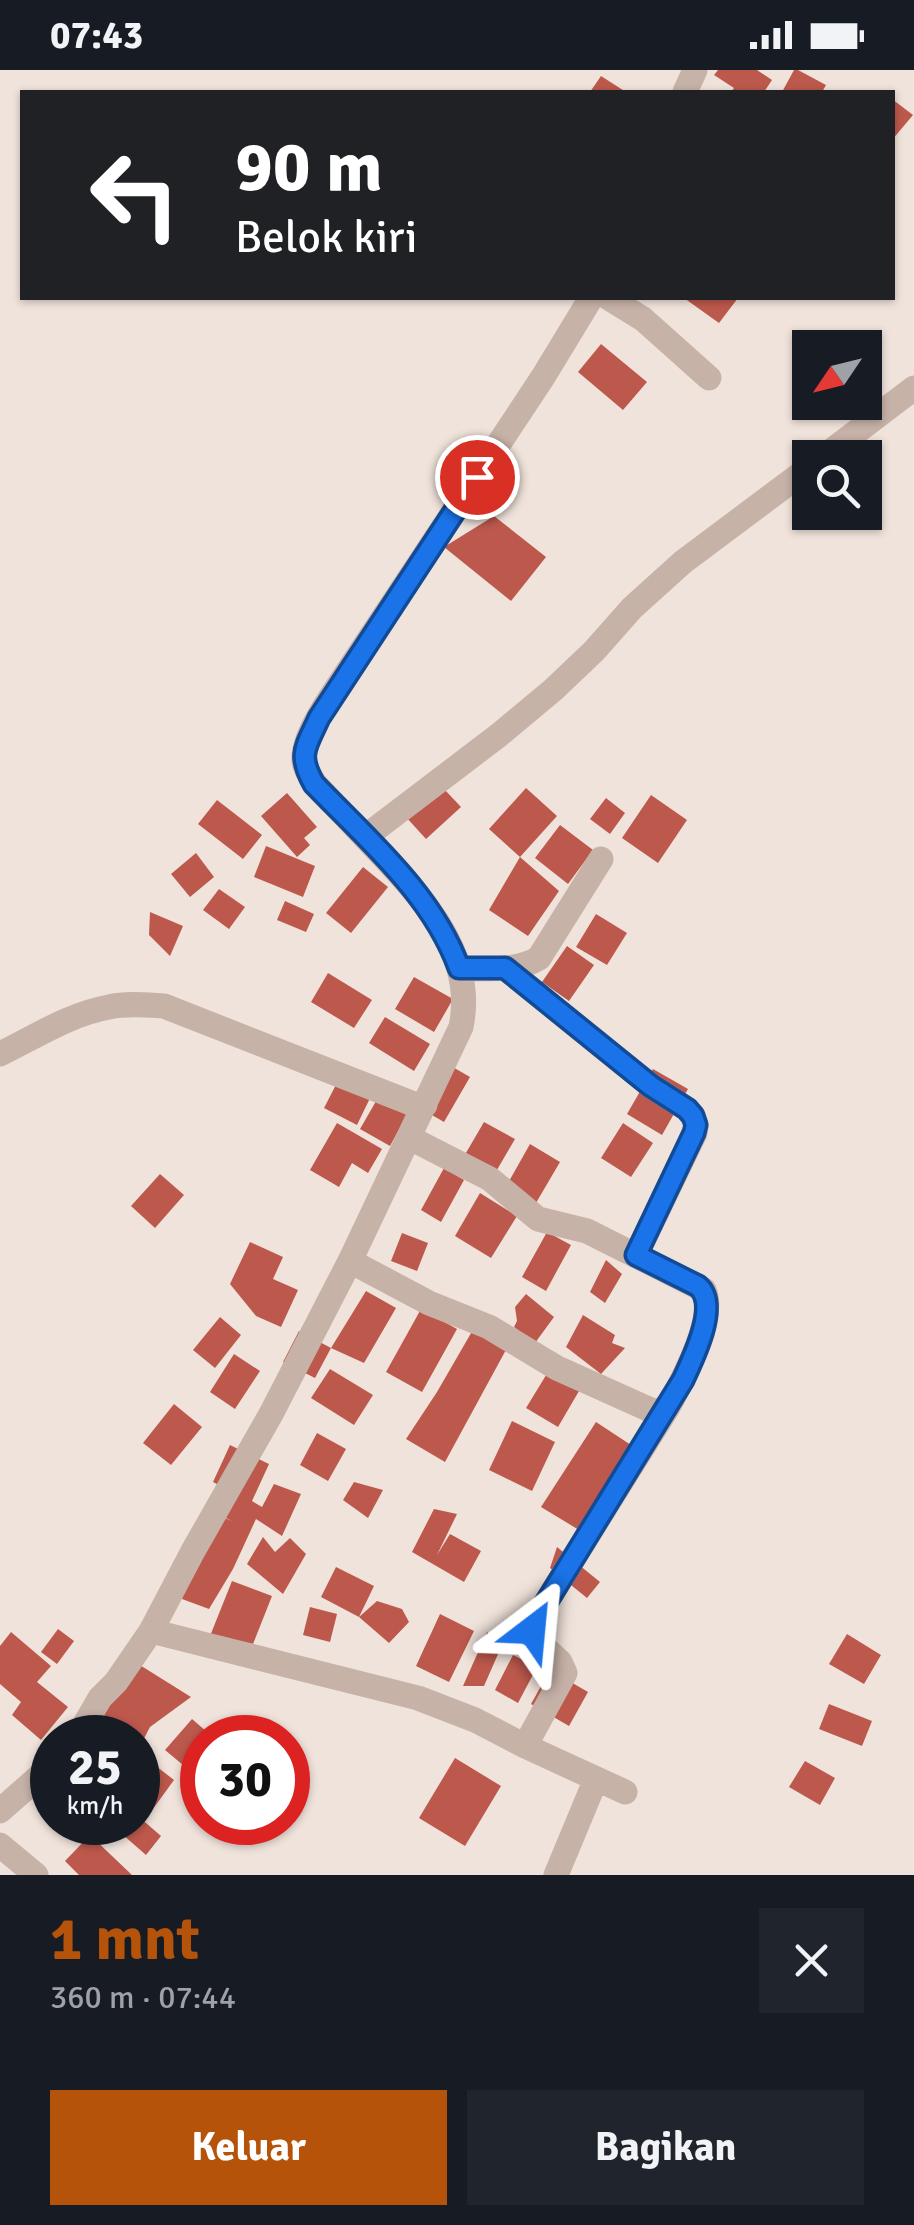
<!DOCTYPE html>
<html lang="id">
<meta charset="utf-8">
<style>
:root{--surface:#171b24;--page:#20242c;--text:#f1f3f6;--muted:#9ea1a6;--accent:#b45309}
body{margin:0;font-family:Signika,sans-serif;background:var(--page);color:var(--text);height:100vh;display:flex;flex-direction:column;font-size:38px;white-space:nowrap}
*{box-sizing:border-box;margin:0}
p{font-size:32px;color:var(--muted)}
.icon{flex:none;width:55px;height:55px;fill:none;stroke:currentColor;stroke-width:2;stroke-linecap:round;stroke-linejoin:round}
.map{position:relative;height:1805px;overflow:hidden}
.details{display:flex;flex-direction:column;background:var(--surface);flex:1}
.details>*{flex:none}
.guide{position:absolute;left:20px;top:20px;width:875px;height:210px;border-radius:0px;box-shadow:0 2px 8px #0004;background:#202124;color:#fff;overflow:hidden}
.needle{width:65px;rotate:235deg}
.controls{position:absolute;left:792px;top:260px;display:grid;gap:20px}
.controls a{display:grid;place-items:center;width:90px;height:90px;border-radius:0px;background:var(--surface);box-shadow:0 2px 8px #0004;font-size:50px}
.speed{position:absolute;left:30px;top:1645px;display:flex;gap:20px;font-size:50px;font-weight:700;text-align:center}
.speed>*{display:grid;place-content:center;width:130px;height:130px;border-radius:50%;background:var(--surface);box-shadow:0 2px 8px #0004;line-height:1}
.speed small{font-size:25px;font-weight:400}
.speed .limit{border:15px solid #d22;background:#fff;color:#111}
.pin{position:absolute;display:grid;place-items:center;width:85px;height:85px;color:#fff;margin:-42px;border:5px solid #fff;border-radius:50%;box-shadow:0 2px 10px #0007}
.me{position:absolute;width:110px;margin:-55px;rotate:29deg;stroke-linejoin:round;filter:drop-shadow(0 0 8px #0008)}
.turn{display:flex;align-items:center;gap:35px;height:210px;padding:0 50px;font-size:45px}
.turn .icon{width:130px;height:130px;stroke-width:2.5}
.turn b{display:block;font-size:70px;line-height:85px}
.round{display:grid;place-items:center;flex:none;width:105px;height:105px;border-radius:0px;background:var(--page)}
.overview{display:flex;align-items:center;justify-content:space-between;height:170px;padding:0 50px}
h1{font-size:60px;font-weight:800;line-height:75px;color:var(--accent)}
.cta{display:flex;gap:20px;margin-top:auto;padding:20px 50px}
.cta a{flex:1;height:115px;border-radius:0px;background:var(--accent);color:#fff;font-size:40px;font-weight:800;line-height:115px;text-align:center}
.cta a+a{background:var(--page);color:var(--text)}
.status{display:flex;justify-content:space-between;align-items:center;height:70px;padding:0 50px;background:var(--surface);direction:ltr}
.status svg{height:28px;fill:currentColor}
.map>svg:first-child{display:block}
</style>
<div class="status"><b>07:43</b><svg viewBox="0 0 49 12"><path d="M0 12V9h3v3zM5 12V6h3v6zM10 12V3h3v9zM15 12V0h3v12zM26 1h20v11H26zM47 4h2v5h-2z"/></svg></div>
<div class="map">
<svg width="914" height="1805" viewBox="0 0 914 1805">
<rect width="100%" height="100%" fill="#f0e3db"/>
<path fill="#bd594c" d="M718,0h39l15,10 -8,12h-33l3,-4 -20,-13z
M794,0h4l28,15 -4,7h-40z
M601,6l25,16h-36z
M892,29l21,16 -21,25z
M684,228h54l-19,25z
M601,274l46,38 -24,28 -45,-38z
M494,446l52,41 -35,44 -67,-54z
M429,703l32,34 -35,32 -31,-34z
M526,718l31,28 -37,41 -31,-28z
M287,723l30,34 -13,11 6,7 -13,12 -36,-41z
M651,725l36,25 -29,43 -36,-25z
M606,728l19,15 -15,21 -20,-15z
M217,730l45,35 -19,24 -45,-35z
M560,755l33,25 -25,34 -33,-26z
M266,776l49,20 -12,31 -49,-20z
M196,783l18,24 -24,20 -19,-23z
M520,787l39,34 -31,45 -39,-26z
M363,797l25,20 -37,46 -25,-20z
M219,819l26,18 -16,22 -26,-19z
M285,831l29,13 -8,18 -29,-12z
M150,842l33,14 -13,30 -21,-21z
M596,844l31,19 -20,32 -31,-18z
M567,876l27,19 -25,36 -27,-19z
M328,903l44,27 -18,28 -43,-26z
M414,907l39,22 -19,33 -39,-23z
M385,947l45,27 -16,27 -45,-28z
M437,988l33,19 -26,45 -33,-19z
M653,999l35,20 -26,46 -35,-21z
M340,1007l32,17 -15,31 -33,-17z
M379,1026l29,17 -18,33 -30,-17z
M484,1052l31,17 -21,36 -31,-17z
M337,1053l45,26 -14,24 -16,-10 -13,24 -29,-17z
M623,1053l30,20 -22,34 -30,-19z
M530,1074l30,18 -27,46 -29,-18z
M444,1098l20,12 -23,42 -20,-12z
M160,1104l24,21 -29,33 -24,-22z
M480,1123l37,23 -26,42 -36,-22z
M547,1162l24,13 -25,46 -24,-14z
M402,1163l26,10 -11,28 -26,-10z
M250,1172l33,15 -10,22 25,11 -17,37 -25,-11 -26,-32z
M606,1190l16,14 -17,29 -15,-11z
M366,1221l30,17 -32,55 -33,-15z
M526,1224l28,23 -19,26 -21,-16 3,-6 -2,-14z
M421,1239l36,20 -35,63 -36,-20z
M583,1245l32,20 -3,8 13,5 -24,26 -35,-27z
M220,1247l21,18 -26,33 -22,-18z
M474,1258l33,20 -62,114 -39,-23 31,-47z
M299,1261l32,17 -16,30 -32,-16z
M234,1284l26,17 -25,38 -25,-17z
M330,1299l43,26 -19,30 -43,-27z
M548,1302l31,19 -21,36 -32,-19z
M174,1334l28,23 -31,38 -28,-22z
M512,1351l43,21 -23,49 -43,-21z
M596,1352l35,23 -52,85 -38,-23z
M317,1363l29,16 -18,32 -28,-16z
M230,1375l39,19 -17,37 10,6 12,-23 27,10 -19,42 -26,-17 -23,50 -24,40 -27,-10 11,-48 17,-39 22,9 -16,-8 12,-23 -15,-8z
M354,1412l29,8 -15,28 -25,-18z
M434,1439l23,5 -20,41 13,-21 31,17 -17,31 -52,-30z
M263,1467l12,15 15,-14 16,16 -23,40 -36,-30z
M557,1477l43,35 -13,16 -37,-30z
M336,1497l38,19 -15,31 18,-16 25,8 7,13 -20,21 -30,-26 -38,-20z
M232,1511l40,15 -19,48 -43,-8z
M310,1537l27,7 -7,28 -27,-7z
M440,1544l34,17 -25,51 -33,-16z
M58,1559l16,12 -17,23 -16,-12z
M11,1562l40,34 -14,16 31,25 -27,33 -29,-25 9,-13 -21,-18v-38z
M487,1562l15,13 -18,41h-21z
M847,1564l34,21 -17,29 -35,-20z
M513,1585l24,12 -19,36 -23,-13z
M135,1592l56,35 -41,30 -12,23v-12h-61z
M550,1600l38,22 -19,34 -38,-22z
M829,1634l43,17 -10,25 -43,-17z
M192,1649l22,19h-12v27l-7,10 -30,-25z
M138,1682l36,28 -24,33 -12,-8z
M455,1688l46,28 -36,60 -46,-28z
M805,1691l30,17 -15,27 -31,-18z
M138,1746l23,20 -15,19 -24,-21 10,-12h6z
M90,1765l42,40h-53l-14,-14z"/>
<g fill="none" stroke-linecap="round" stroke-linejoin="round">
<path stroke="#c7b2a8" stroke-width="25" d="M685,22l10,-22
M609,228l34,21 66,59
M822,388l92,-70
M365,767l134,-102 54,-45 41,-39 38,-43 51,-46 127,-95
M505,898l146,118 36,23 6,7 3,9 -1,8 -59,122
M459,899c26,-1 58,3 80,-11l62,-99
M0,984c35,-17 70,-40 109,-47 18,-4 37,-2 55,-1l247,97 14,2
M350,1191l79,42 60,24 68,41 98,44 13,-5c14,-26 49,-89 36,-117l-117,-59 -49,-12 -48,-40 -80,-41
M151,1561l267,67 57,22 50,26 100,46
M77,1668l23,-40 16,-16 35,-51 42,-80 78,-137 79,-153 111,-234c15,-72 -37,-127 -82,-175 -22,-23 -43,-46 -64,-68 -5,-8 -10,-15 -11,-23 -2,-25 27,-64 40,-84l199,-300 48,-79
M525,1676l40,-73 -5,-11 -27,-25v-14l135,-216
M0,1741l52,-46
M0,1775l36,30
M556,1805l40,-96"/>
</g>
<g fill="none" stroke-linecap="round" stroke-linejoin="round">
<defs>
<path id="route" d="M477,407l-158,241c-13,29 -22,36 -5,66 54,56 118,110 145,184h46l146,118 36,23 6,7 3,9 -2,8 -58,122 62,31c22,19 -5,72 -15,94l-150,244 -1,6"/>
</defs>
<use href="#route" stroke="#114b97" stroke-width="25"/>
<use href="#route" stroke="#1a73e8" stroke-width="18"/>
</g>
</svg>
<div class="controls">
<a><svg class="needle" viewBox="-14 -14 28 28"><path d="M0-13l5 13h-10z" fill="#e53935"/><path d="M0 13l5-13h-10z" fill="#9ea1a6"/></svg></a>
<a><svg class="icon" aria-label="search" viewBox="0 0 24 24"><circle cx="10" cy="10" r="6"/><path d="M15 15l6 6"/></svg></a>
</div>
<div class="speed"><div>25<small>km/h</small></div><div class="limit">30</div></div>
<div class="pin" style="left:477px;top:407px;background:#d93025"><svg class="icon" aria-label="arrive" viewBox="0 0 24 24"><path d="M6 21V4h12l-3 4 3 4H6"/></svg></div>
<svg class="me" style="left:532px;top:1560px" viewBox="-20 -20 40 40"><path d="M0-17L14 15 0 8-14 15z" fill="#1a73e8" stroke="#fff" stroke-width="4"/></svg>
<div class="guide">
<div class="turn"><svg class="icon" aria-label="left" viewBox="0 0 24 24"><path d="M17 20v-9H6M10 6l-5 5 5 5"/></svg><div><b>90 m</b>Belok kiri</div></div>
</div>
</div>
<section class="details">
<div class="overview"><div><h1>1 mnt</h1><p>360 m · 07:44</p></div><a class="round"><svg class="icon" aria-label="close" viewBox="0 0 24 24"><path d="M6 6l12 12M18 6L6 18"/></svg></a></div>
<div class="cta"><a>Keluar</a><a>Bagikan</a></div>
</section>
